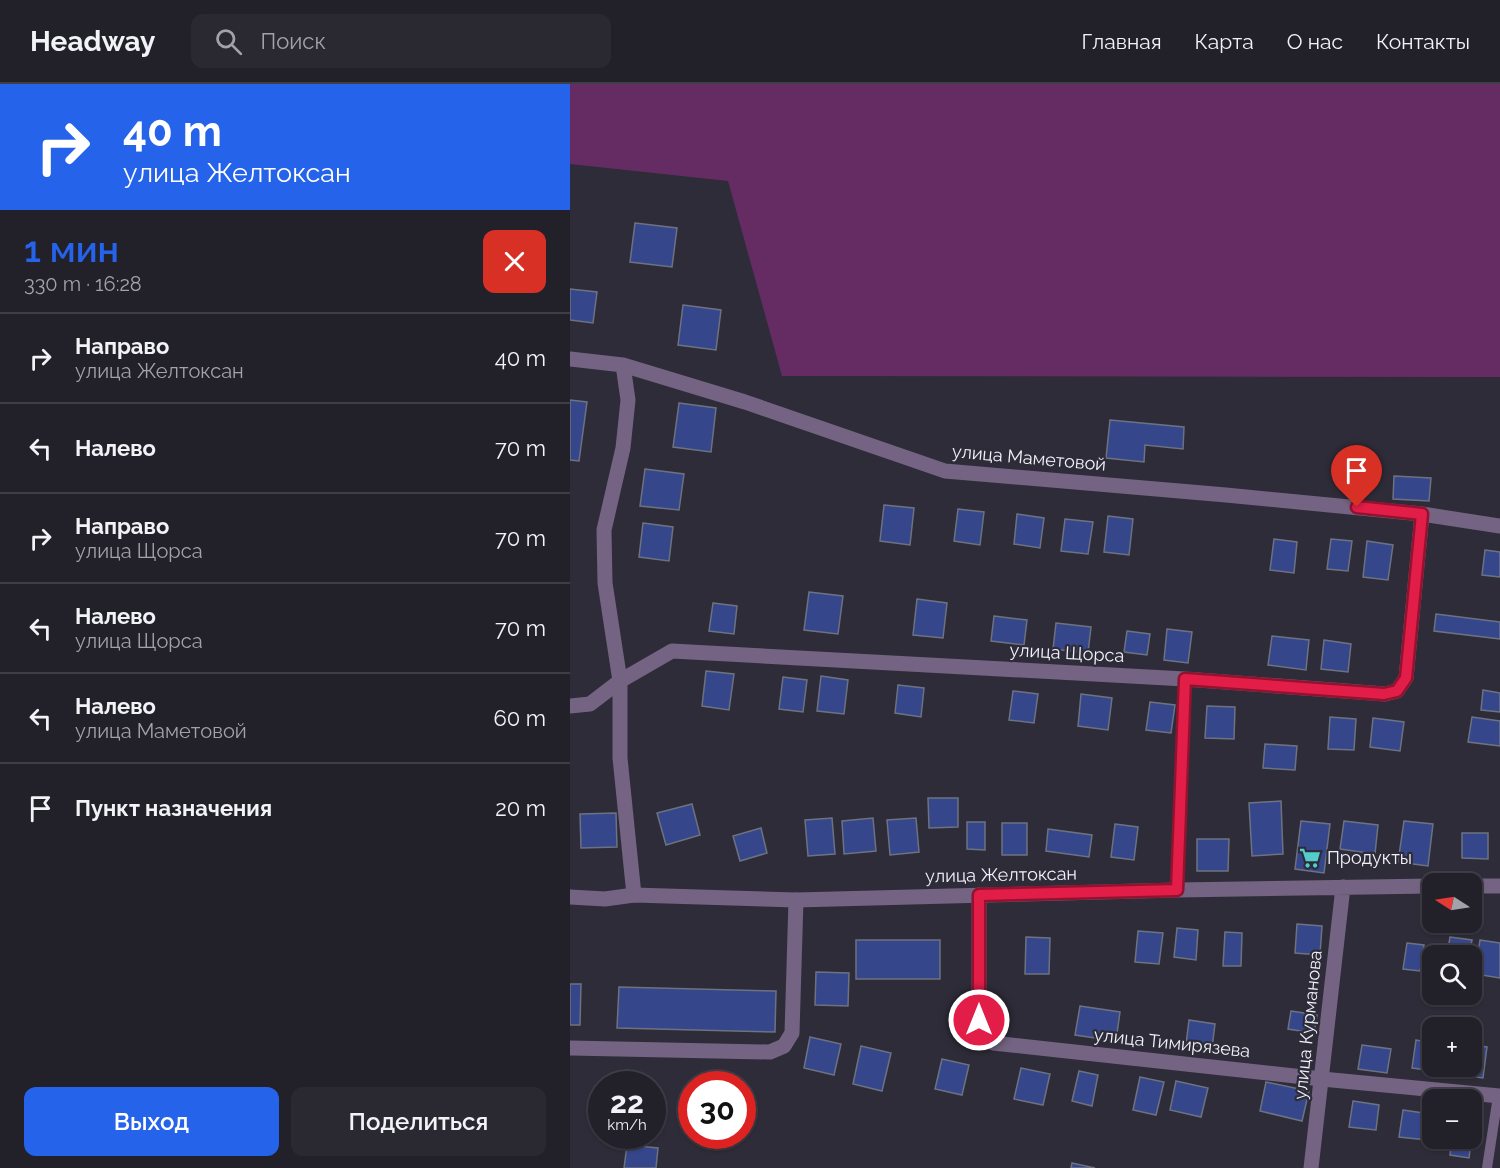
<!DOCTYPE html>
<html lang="ru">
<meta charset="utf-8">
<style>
:root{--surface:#22212a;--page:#2a2932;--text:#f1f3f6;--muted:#a2a3a8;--line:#3f3e47;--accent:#2563eb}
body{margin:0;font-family:Raleway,sans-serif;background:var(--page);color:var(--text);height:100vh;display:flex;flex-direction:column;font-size:22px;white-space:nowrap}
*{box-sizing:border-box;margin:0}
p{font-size:20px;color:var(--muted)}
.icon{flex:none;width:33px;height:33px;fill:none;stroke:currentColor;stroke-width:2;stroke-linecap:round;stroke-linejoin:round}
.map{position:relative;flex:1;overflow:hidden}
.sheet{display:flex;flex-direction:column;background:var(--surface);width:570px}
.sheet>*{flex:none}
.hud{background:#2563eb;color:#fff;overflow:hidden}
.needle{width:39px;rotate:282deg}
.controls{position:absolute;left:852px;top:789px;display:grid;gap:12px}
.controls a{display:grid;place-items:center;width:60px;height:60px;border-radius:12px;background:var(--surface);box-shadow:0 2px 4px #0004,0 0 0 2px var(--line);font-size:30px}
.speed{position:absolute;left:18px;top:987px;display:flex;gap:12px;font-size:30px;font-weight:700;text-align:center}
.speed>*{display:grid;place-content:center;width:78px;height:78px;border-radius:50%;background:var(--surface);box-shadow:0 2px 4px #0004,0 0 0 2px var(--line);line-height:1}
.speed small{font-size:15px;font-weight:400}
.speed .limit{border:9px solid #d22;background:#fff;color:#111}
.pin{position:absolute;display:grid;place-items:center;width:51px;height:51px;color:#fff;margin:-62px -26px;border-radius:50% 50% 50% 0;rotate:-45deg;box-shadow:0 0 6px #0007}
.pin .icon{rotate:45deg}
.me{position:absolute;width:66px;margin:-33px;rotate:0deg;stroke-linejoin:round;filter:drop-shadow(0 0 4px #0008)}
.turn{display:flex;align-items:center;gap:21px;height:126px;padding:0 24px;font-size:27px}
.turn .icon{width:78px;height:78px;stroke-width:2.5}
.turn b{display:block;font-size:42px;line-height:51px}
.round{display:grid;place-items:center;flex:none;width:63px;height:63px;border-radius:12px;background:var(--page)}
.summary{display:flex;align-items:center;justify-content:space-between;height:102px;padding:0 24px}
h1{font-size:36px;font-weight:600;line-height:45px;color:var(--accent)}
.button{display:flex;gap:12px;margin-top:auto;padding:12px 24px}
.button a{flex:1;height:69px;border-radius:12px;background:var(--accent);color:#fff;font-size:24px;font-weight:600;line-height:69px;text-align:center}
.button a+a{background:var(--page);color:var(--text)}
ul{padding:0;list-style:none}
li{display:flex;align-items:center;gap:18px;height:90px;padding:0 24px;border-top:2px solid var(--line)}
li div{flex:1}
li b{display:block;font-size:22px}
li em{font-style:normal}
header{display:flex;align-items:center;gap:36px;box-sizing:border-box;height:84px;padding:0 30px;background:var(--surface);border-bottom:2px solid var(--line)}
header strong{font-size:28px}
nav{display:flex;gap:33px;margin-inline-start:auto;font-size:21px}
.search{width:420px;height:54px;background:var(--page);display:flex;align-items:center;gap:15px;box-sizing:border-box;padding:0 21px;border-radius:12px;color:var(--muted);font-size:22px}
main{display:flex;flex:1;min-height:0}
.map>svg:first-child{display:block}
</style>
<header>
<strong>Headway</strong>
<div class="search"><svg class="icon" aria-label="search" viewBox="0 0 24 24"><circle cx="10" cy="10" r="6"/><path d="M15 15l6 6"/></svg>Поиск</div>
<nav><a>Главная</a><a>Карта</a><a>О нас</a><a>Контакты</a></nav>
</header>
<main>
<section class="sheet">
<div class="hud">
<div class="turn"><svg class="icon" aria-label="right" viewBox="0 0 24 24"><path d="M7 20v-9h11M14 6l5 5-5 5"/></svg><div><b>40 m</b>улица Желтоксан</div></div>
</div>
<div class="summary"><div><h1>1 мин</h1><p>330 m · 16:28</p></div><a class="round" style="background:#d93025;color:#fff"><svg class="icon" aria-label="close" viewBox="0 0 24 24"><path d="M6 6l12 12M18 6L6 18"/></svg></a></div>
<ul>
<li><svg class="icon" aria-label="right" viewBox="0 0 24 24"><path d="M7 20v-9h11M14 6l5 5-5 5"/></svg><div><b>Направо</b><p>улица Желтоксан</p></div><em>40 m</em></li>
<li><svg class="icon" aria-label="left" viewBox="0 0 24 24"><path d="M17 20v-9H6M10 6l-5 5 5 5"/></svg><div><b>Налево</b></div><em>70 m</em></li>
<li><svg class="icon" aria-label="right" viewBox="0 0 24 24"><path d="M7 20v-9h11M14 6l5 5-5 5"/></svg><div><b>Направо</b><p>улица Щорса</p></div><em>70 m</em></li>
<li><svg class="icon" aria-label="left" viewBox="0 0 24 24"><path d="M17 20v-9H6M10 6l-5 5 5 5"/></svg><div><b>Налево</b><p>улица Щорса</p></div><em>70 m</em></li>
<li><svg class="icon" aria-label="left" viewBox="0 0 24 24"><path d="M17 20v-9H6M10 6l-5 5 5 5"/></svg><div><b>Налево</b><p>улица Маметовой</p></div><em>60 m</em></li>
<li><svg class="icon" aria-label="arrive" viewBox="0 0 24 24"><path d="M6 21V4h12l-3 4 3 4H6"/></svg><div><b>Пункт назначения</b></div><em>20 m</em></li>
</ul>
<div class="button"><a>Выход</a><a>Поделиться</a></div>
</section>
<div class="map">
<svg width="930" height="1084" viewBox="0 0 930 1084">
<rect width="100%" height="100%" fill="#2d2c38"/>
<path fill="#652c64" d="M0,0h930v293l-718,-1 -54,-195 -158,-17z"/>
<path fill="#36468b" stroke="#6d7280" stroke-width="1.5" d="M65,139l42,5 -5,39 -42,-5z
M0,205l27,3 -4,31 -23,-3z
M113,221l38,5 -5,40 -38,-5z
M0,316l17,2 -8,59 -9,-1z
M109,319l37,5 -5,44 -38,-5z
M540,336l74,7 -1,22 -38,-4 -1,17 -38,-4z
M75,385l39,5 -5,36 -39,-4z
M824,392l37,2 -2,23 -36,-2z
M314,421l30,3 -4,37 -30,-4z
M388,425l26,3 -4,33 -26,-4z
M447,430l27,4 -4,30 -26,-4z
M538,432l25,3 -4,36 -25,-3z
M495,435l28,3 -5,32 -27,-3z
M73,439l30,4 -4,34 -30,-4z
M704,455l23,3 -3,31 -24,-3z
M761,455l21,2 -4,30 -21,-2z
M797,457l26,4 -5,35 -25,-3z
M915,466l15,2v25l-18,-2z
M239,508l34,4 -5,38 -34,-4z
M347,515l30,4 -4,35 -30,-3z
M143,519l24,3 -3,28 -25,-3z
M866,530l64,8v17l-66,-8z
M424,532l33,4 -3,25 -33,-4z
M486,539l35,4 -3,26 -35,-4z
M597,545l25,3 -4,31 -24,-3z
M557,547l23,3 -3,21 -23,-3z
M702,552l37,4 -3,30 -38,-5z
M754,556l27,4 -3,28 -27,-3z
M136,587l28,3 -5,36 -27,-4z
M251,592l27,4 -4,34 -27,-3z
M213,593l24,3 -4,32 -24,-3z
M328,601l26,3 -3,29 -26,-4z
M913,606l17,3v19l-19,-2z
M443,607l25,3 -4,29 -25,-3z
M511,610l31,4 -4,32 -30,-4z
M580,618l25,3 -4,28 -25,-3z
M637,622l28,1 -1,32 -29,-1z
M760,633l26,2 -2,31 -26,-1z
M902,633l28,4v25l-32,-4z
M803,634l31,4 -4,29 -30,-4z
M695,660l32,2 -2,24 -32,-2z
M358,714h30v29l-29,1z
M711,717l2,53 -31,2 -3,-53z
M122,720l8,31 -34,10 -9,-32z
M46,729l1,34 -36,1 -1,-34z
M262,734l3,36 -27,2 -3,-36z
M303,734l3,33 -32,3 -2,-33z
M346,734l3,34 -29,3 -3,-35z
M731,737l29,3 -6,49 -29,-4z
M774,737l34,4 -3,29 -35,-5z
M834,737l29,3 -5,42 -30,-4z
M397,738h18v28l-18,-1z
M432,739h25v32h-25z
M545,740l23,3 -4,33 -23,-3z
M191,744l6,25 -27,8 -7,-25z
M478,745l44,6 -3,22 -43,-6z
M892,749h26v26l-26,-1z
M627,755h32l-1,32h-31z
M727,840l25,2 -2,29 -25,-2z
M607,844l21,2 -2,30 -22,-3z
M568,847l25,2 -4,31 -24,-2z
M655,848l17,1 -1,33h-18z
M456,853l24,1 -1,36h-24z
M880,853l22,3 -3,16h-22z
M286,856h84v39h-84z
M910,856l20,3v35l-25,-4z
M837,859l17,2 -4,26 -17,-2z
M246,888l33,1 -1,33 -33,-1z
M0,900h11l-1,41h-10z
M49,903l157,4 -1,41 -158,-4z
M510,922l40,6 -4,29 -41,-6z
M721,927l26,4 -3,18 -26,-4z
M619,936l26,4 -3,24 -26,-4z
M240,953l31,7 -7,31 -30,-7z
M846,956l16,3v23h4v5l-24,-3z
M792,961l29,4 -4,24 -29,-4z
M902,961l15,2 -4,31 -22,-3 1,-9h10z
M291,962l30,7 -9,38 -29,-7z
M372,975l27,6 -7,30 -27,-6z
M451,984l29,6 -7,31 -29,-6z
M509,987l19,4 -6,31 -20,-5z
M570,993l24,5 -8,33 -23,-5z
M606,997l32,7 -7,29 -31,-7z
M696,998l43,9 -7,30 -42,-10z
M783,1017l26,4 -3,25 -27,-3z
M833,1026l27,4 -3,26 -28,-3z
M902,1037l2,1 -5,36 -19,-3 2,-17h20z
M57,1061l31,3 -2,20h-32z
M502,1079l23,5h-24z"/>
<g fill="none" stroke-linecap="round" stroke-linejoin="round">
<path stroke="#746382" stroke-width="10" d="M607,806l8,-211
M917,1084l11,-72"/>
<path stroke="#746382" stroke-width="15" d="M0,275l53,6 122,37 200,69 281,24 196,19 78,12
M53,281l5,35 -5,48 -19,82 1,53 15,98v77l14,137
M0,622l20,-2 30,-23 52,-30 513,28 200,15 12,-3 9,-13 16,-164
M409,811v125l4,15 10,8 329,36 178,17
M0,964l200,4 14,-6 8,-13 4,-133"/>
<path stroke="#746382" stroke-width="15" d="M902,802h28
M0,813l35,2 29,-4 162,5 381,-10 255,-4
M741,1084l32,-281"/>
</g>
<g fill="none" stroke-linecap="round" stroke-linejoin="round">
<defs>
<path id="route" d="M409,936v-125l198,-5 8,-211 199,15 13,-3 9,-13 16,-164 -65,-7"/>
</defs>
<use href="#route" stroke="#92132f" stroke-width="15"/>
<use href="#route" stroke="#e11d48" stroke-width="10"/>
</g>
<defs>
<symbol id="supermarket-bare" viewBox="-9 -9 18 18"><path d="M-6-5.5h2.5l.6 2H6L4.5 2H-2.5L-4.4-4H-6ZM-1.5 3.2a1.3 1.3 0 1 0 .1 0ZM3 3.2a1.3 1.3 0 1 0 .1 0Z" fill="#53cdcb" stroke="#2d2c38" stroke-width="2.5" paint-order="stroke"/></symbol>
</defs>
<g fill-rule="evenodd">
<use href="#supermarket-bare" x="725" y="759" width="30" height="30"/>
</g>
<g text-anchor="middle" stroke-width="4.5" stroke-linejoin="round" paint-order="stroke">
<g font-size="18" fill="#f1f1f9" stroke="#2d2c38">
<text transform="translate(459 374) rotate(5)" y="6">улица Маметовой</text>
<text transform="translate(497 569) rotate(3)" y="6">улица Щорса</text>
<text transform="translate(431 791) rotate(-1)" y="6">улица Желтоксан</text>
<text transform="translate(738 941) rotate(-84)" y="6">улица Курманова</text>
<text transform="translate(602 959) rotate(6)" y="6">улица Тимирязева</text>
</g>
<g font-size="18" fill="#f1f1f9" stroke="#2d2c38" text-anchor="start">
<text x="757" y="780">Продукты</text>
</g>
</g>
</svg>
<div class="controls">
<a><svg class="needle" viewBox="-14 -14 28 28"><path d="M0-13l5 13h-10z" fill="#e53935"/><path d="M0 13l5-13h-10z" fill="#a2a3a8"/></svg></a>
<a><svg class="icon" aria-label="search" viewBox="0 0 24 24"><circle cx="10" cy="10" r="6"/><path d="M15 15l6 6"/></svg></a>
<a>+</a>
<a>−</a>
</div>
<div class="speed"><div>22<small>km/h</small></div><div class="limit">30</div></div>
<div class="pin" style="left:787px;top:423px;background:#d93025"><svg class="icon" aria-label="arrive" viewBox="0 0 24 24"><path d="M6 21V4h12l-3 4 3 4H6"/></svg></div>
<svg class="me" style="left:409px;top:936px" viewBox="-20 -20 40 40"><circle r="17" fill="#e11d48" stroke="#fff" stroke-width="3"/><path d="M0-11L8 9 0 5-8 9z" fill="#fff"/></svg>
</div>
</main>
